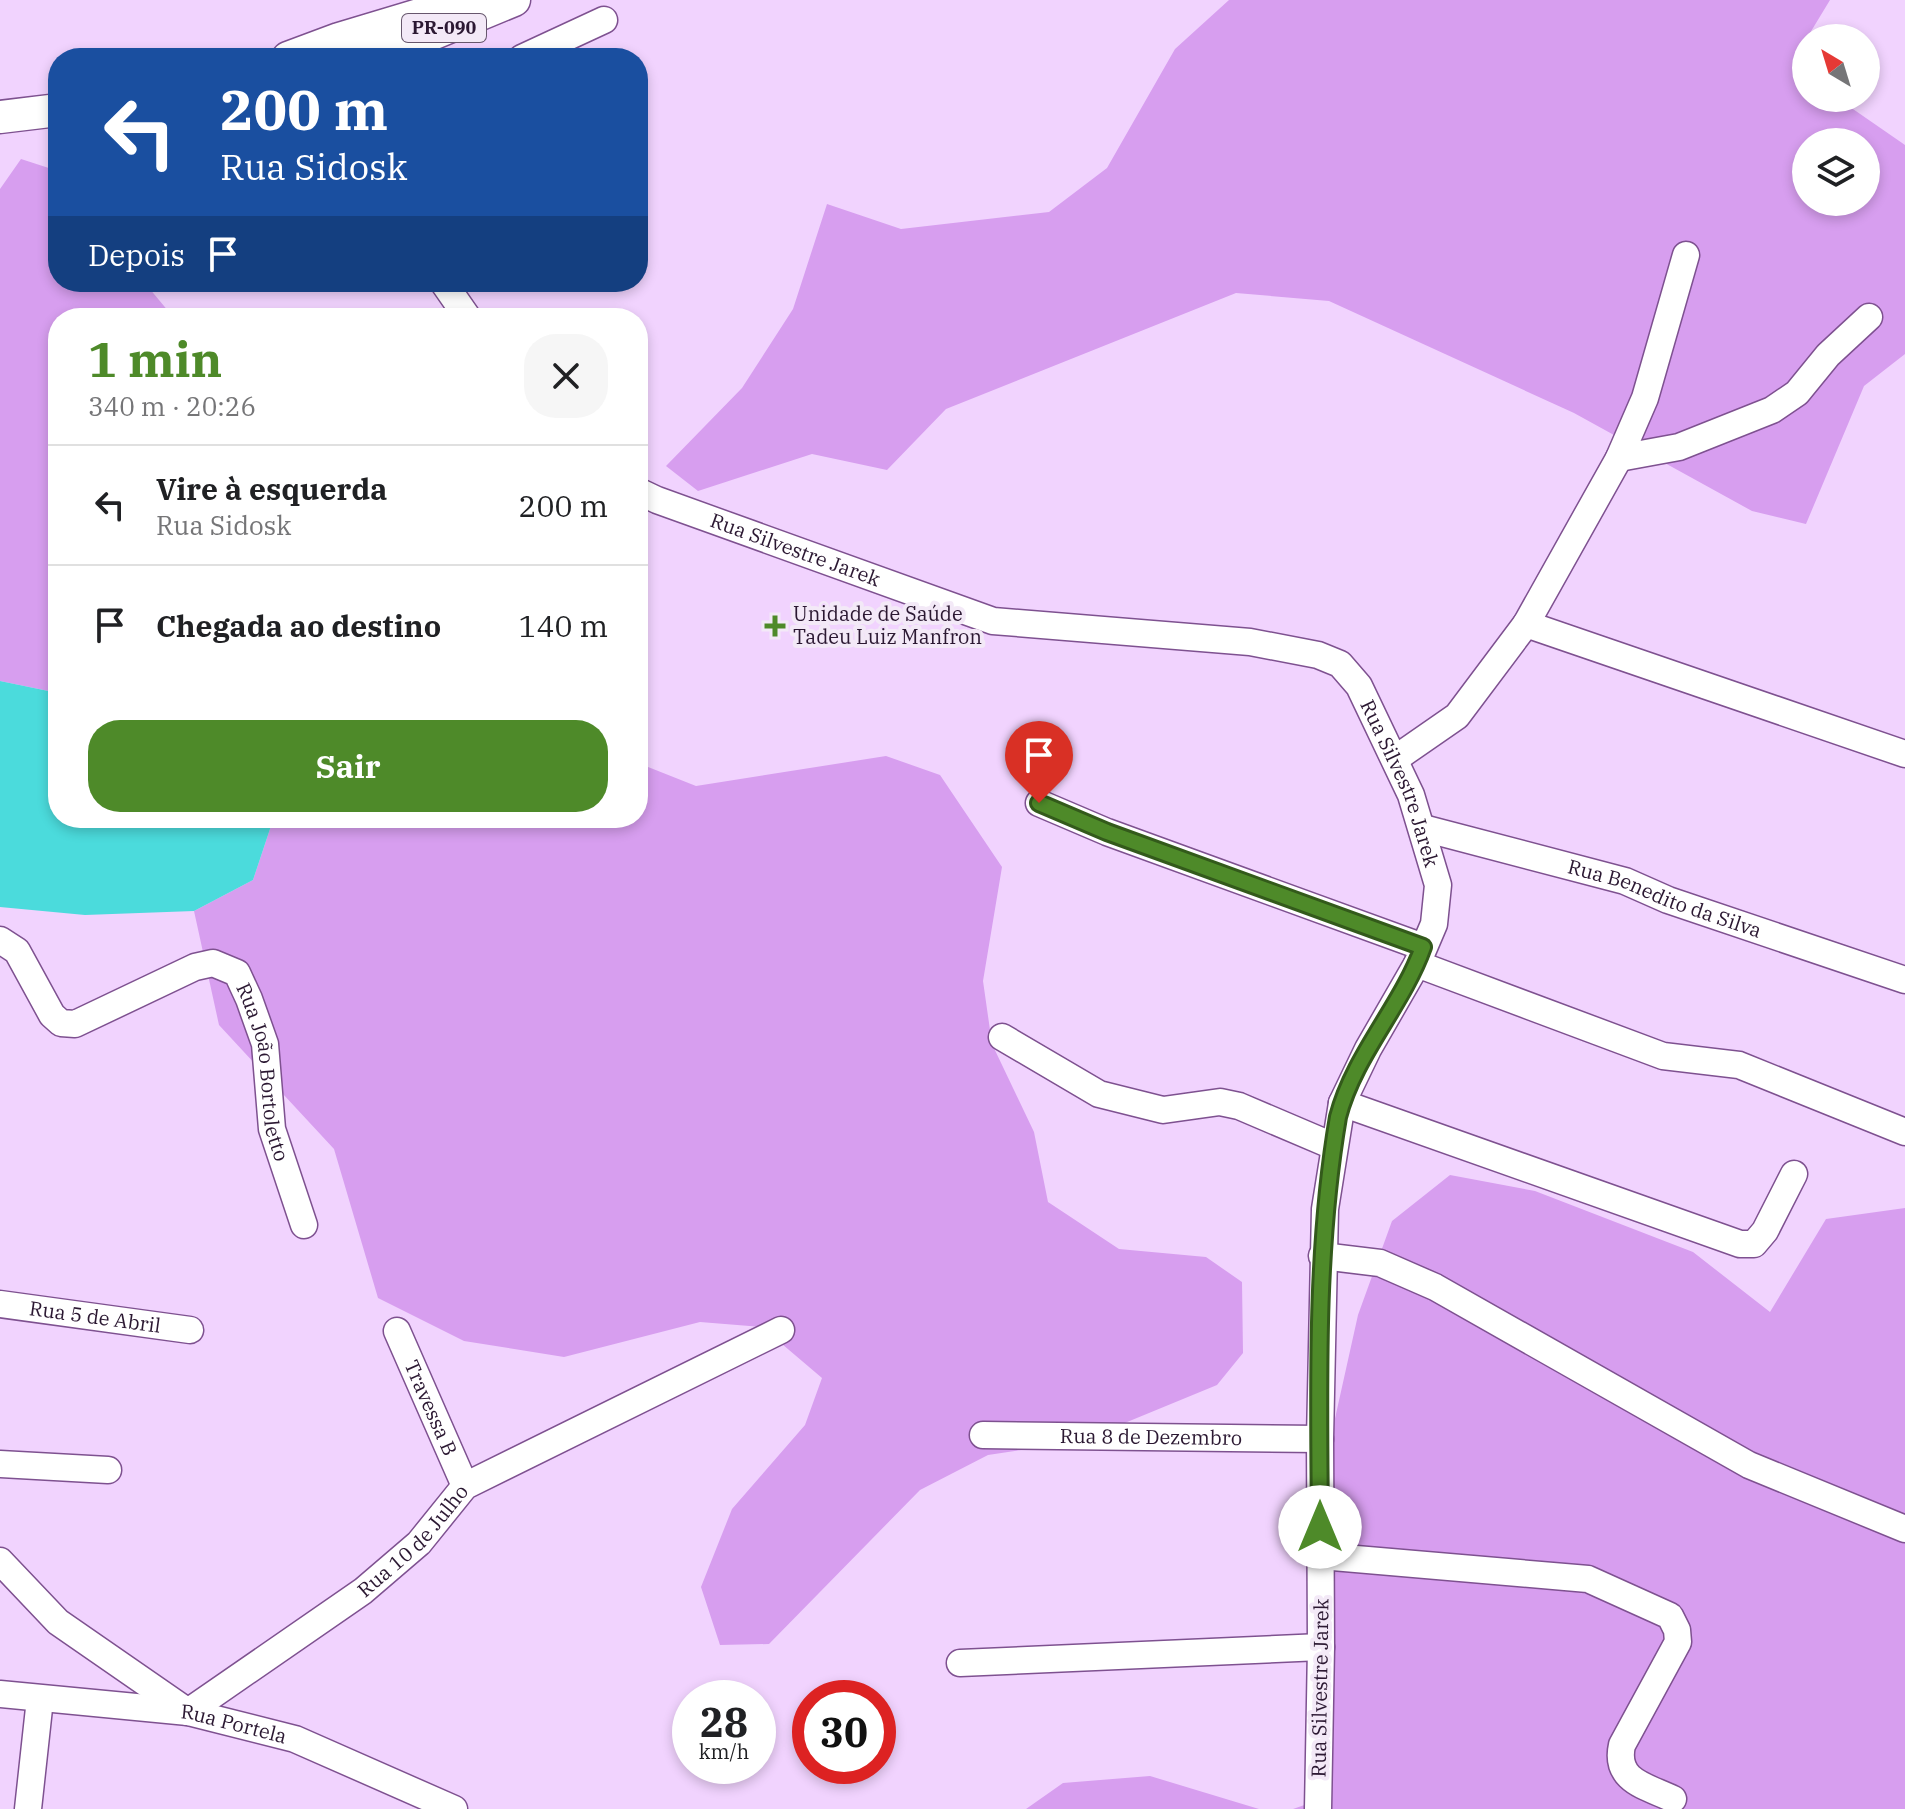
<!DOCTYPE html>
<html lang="pt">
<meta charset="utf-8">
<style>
:root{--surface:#fff;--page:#f6f6f6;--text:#202124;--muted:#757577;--line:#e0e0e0;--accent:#4e8a29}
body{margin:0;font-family:"IBM Plex Serif",serif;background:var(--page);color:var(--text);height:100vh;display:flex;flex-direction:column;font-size:30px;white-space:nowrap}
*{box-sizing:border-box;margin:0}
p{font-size:26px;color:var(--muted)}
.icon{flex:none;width:44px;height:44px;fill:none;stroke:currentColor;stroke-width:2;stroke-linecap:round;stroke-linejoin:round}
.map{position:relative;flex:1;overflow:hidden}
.drawer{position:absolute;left:48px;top:308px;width:600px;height:520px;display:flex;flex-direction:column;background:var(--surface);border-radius:32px;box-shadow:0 4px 12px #0003}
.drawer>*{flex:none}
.guide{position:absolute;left:48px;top:48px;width:600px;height:244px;border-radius:32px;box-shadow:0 4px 12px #0003;background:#1a4fa0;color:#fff;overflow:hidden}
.needle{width:52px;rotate:322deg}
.tools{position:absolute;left:1792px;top:24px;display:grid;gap:16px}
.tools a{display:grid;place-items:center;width:88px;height:88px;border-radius:50%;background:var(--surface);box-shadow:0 4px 12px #0003;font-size:40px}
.speed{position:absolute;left:672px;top:1680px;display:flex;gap:16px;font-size:40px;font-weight:700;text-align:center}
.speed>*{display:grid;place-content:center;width:104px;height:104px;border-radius:50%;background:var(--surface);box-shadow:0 4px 12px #0003;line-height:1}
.speed small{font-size:20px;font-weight:400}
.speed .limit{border:12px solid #d22;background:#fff;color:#111}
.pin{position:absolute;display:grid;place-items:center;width:68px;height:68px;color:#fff;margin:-82px -34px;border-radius:50% 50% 50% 0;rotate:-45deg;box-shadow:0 0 8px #0007}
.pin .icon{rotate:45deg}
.me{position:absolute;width:88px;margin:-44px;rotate:0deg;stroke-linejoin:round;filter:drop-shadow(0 0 6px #0008)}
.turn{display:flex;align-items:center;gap:28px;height:168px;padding:0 40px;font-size:36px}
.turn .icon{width:104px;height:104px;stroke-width:2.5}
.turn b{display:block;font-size:56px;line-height:68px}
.then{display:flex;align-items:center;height:76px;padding:0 40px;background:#0003;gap:16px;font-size:30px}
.round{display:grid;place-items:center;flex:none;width:84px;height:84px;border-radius:32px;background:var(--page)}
.headline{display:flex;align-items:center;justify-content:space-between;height:136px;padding:0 40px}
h1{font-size:48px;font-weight:800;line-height:60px;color:var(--accent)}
.action{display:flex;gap:16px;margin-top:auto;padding:16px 40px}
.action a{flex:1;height:92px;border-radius:32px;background:var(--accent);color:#fff;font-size:32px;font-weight:800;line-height:92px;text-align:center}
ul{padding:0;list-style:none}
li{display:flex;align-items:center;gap:24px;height:120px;padding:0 40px;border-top:2px solid var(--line)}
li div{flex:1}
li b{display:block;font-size:30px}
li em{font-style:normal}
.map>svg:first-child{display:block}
</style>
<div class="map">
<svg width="1905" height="1809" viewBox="0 0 1905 1809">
<rect width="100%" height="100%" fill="#f1d3fe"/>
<path fill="#d79eef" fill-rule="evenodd" d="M1229,0h601l-20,33 2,5h-6v60h31l68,47v209l-41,32 -58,138 -54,-13 -178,-98 -245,-112 -93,-8 -290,116 -59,61 -75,-16 -114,37 -32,-25 76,-78 51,-79 34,-105 74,25 148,-17 58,-44 68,-119zM1806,142h60v60h-60z
M21,159l37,12v111h86l30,36h-116v375l-58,-12v-492z
M886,756l54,19 62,92 -19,114 9,63 42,88 14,70 71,47 87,8 36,25 1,71 -26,32 -136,56 -93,14 -68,35 -151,154 -49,1 -19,-58 31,-78 73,-84 17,-47 -60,-51 -62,-5 -136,35 -100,-16 -86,-43 -44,-149 -115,-124 -25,-114 59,-31 19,-57 15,-5h351v-55l58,23z
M1450,1175l85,16 158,61 77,60 56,-93 79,-11v601h-612l20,-7 13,-343 32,-144 34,-94z
M1150,1776l109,33h-233l37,-26z"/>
<path fill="#4bdbdc" d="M0,681l58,12v125h229l-15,5 -19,57 -59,31 -109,4 -85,-8z"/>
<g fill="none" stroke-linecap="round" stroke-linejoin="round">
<defs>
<g id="minor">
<path d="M522,58l82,-38"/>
<path d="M443,282l25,36"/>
<path d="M1619,458l60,-11 93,-37 25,-17 31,-38 41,-38"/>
<path id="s1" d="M638,491l19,9 336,121 257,21 68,13 22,9 19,22 52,109 27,90 -4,39 -17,40 -49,85 -26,54 -17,106 -5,230 1,208 -3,162"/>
<path d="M1526,624l379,130"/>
<path d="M1395,759l62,-43 69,-92 93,-166 26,-60 41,-143"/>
<path d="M1039,803l68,29 316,115"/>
<path id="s2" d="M1423,828l202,53 43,19 237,80"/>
<path id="s3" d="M0,940l17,11 35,64 9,8 14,1 120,-57 18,-4 24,10 12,26 16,45 7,85 32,96"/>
<path d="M1417,964l246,92 76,9 166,67"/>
<path d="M1002,1037l97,57 64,16 57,-8 19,4 94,40"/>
<path d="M1342,1103l398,141h14l11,-13 29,-57"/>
<path d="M1322,1256l58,7 55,24 314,178 156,64"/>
<path id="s4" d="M0,1304l190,26"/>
<path id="s5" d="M397,1331l68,155"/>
<path id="s6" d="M983,1435l337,4"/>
<path d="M0,1464l108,6"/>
<path d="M1321,1556l267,23 82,37 7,14 1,12 -56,103c-8,36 24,41 51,54"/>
<path id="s7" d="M0,1561l58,61 130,90 175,-121 56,-48 46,-57 316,-156"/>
<path d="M960,1663l361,-16"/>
<path id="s8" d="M0,1694l188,18 107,27 159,70"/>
<path d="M28,1809l12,-110"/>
</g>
<path id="major" d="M288,58l51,-19 130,-39
M374,58l140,-58
M0,117l58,-7"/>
</defs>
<use href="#minor" stroke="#7e5190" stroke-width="29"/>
<use href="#major" stroke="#7e5190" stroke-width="35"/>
<use href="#minor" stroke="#fff" stroke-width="26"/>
<use href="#major" stroke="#fff" stroke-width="32"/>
</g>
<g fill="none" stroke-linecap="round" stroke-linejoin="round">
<defs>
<path id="route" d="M1039,803l68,29 316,115c-21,59 -69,108 -85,170 -23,135 -19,273 -18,410"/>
</defs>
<use href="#route" stroke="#335a1b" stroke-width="20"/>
<use href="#route" stroke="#4e8a29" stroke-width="14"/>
</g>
<path fill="#4e8a29" stroke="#f3e9f7" stroke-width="3" d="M771 614h8v8h8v8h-8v8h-8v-8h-8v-8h8z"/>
<g text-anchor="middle" stroke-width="8" stroke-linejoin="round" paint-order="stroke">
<rect fill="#f3e9f7" stroke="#67576d" stroke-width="2" x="402" y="14" width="84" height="28" rx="6"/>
<g font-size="18" font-weight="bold" fill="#2b1832">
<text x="444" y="34">PR-090</text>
</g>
<g font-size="20" fill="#2b1832" stroke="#f3e9f7">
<text dy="7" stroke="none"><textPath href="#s1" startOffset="168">Rua Silvestre Jarek</textPath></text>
<text dy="7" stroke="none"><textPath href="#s1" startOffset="864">Rua Silvestre Jarek</textPath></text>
<text dy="7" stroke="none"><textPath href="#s2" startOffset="252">Rua Benedito da Silva</textPath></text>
<text dy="7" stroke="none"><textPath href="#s3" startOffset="400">Rua João Bortoletto</textPath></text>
<text dy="7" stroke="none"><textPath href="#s4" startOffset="96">Rua 5 de Abril</textPath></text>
<text dy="7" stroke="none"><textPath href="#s5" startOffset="84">Travessa B</textPath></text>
<text dy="7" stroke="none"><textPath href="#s6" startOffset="168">Rua 8 de Dezembro</textPath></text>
<text dy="7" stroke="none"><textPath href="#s7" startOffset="526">Rua 10 de Julho</textPath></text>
<text transform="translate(1320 1688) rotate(-89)" y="7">Rua Silvestre Jarek</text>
<text dy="7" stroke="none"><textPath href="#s8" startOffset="236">Rua Portela</textPath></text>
</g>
<g font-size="20" fill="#2b1832" stroke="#f3e9f7" text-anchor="start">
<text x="793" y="621">Unidade de Saúde<tspan x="793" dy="23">Tadeu Luiz Manfron</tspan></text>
</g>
</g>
</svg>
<div class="tools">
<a><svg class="needle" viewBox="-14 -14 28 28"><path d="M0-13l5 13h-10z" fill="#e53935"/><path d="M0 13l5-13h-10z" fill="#757577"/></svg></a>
<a><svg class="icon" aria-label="layers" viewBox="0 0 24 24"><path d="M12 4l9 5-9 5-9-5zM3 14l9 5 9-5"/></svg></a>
</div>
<div class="speed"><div>28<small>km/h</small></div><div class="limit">30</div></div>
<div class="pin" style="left:1039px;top:803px;background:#d93025"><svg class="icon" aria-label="arrive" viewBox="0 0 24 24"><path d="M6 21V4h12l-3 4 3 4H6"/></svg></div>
<svg class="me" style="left:1320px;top:1527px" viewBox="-20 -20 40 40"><circle r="19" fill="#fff"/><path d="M0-13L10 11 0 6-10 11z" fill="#4e8a29"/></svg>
<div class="guide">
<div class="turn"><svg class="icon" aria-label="left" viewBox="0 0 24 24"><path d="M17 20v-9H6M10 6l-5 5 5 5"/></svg><div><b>200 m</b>Rua Sidosk</div></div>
<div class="then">Depois<svg class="icon" aria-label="arrive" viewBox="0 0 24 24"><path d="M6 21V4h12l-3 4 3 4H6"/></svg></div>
</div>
<section class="drawer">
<div class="headline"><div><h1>1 min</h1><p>340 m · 20:26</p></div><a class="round"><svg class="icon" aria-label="close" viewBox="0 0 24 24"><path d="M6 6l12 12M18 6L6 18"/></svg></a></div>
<ul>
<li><svg class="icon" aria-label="left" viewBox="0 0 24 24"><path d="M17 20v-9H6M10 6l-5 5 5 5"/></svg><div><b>Vire à esquerda</b><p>Rua Sidosk</p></div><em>200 m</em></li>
<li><svg class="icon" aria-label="arrive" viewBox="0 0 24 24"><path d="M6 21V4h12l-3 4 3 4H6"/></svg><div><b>Chegada ao destino</b></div><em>140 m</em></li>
</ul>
<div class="action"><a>Sair</a></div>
</section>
</div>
